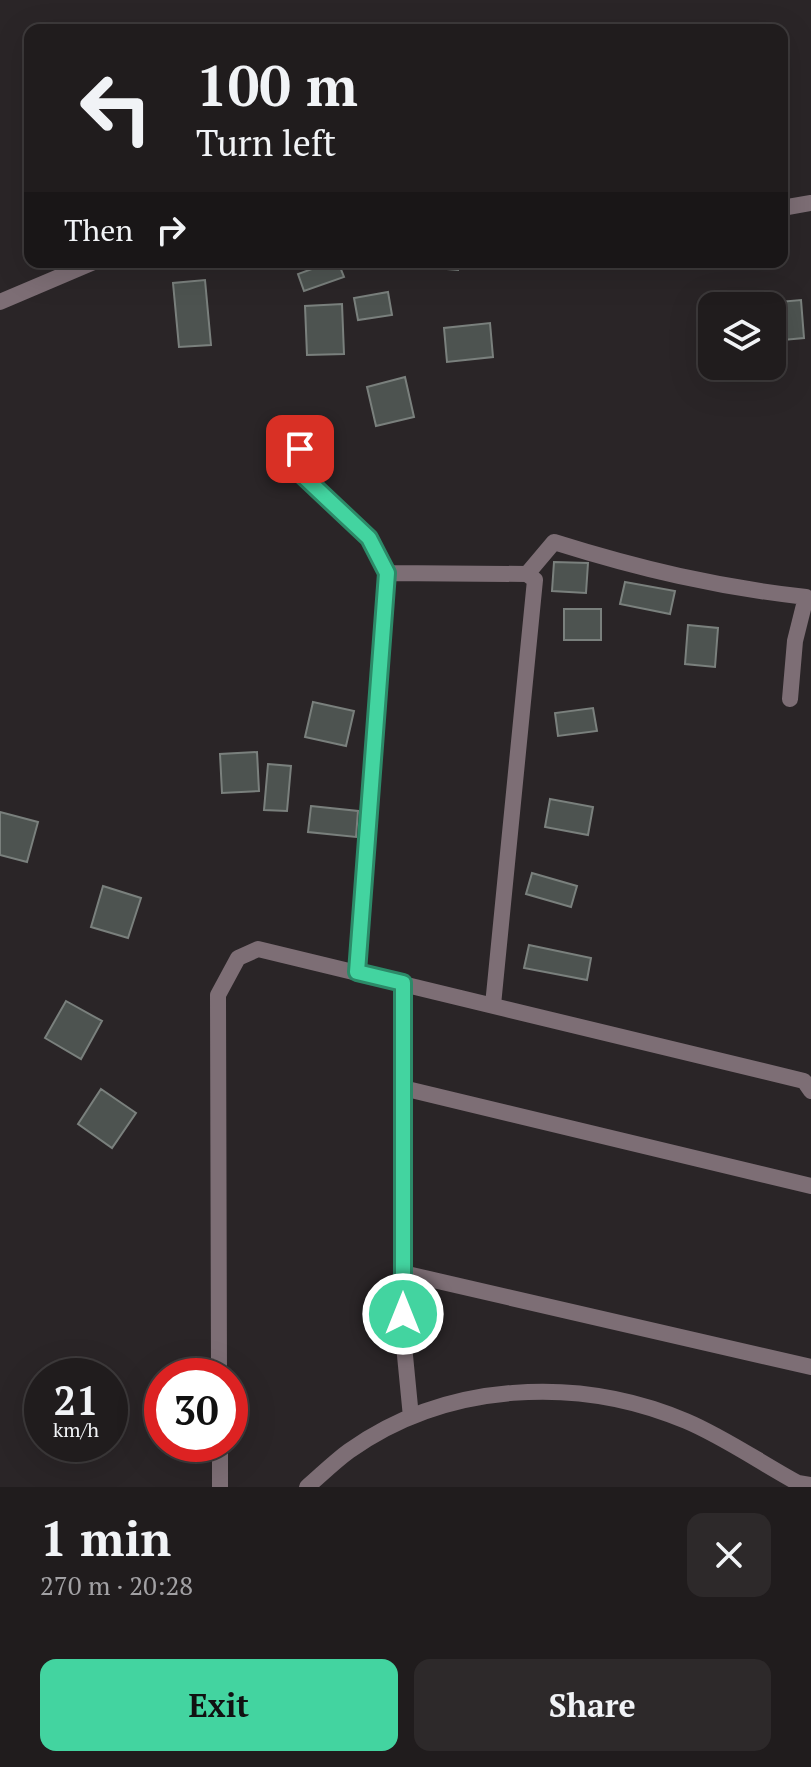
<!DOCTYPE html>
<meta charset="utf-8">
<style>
:root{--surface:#201c1d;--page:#2d292a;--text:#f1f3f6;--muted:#a2a1a4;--line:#3d3a3b;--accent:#43d4a0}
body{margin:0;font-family:"PT Serif",serif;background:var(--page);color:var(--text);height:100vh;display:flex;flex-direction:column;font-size:30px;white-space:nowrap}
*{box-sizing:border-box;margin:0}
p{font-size:26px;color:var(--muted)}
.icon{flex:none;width:44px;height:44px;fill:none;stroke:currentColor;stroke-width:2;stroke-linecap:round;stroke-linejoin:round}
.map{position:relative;height:1487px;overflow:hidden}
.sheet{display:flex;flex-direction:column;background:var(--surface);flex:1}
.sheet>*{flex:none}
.banner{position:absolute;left:24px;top:24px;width:764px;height:244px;border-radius:16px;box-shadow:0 8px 32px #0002,0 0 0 2px var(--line);background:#201c1d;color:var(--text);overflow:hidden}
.fabs{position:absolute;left:698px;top:292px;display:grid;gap:16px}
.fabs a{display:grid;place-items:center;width:88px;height:88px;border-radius:16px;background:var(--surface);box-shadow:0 8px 32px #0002,0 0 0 2px var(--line);font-size:40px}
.speed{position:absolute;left:24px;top:1358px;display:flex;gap:16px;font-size:40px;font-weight:700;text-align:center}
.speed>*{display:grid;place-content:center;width:104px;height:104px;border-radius:50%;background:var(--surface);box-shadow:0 8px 32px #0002,0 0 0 2px var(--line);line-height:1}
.speed small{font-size:20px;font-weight:400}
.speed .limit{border:12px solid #d22;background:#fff;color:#111}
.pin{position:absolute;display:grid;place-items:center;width:68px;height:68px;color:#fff;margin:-34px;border-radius:16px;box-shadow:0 4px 12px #0006}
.me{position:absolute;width:88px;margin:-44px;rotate:0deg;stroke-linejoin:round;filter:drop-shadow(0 0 6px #0008)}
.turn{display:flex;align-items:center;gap:28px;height:168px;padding:0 40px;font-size:36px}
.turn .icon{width:104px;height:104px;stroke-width:2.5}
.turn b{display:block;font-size:56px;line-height:68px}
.then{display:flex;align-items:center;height:76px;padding:0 40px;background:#0003;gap:16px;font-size:30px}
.round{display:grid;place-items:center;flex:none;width:84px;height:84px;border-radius:16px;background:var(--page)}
.headline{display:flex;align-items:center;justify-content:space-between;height:136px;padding:0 40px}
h1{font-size:48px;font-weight:800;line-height:60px}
.action{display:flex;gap:16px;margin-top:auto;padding:16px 40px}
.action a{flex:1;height:92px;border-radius:16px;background:var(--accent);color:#111;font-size:32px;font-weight:800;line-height:92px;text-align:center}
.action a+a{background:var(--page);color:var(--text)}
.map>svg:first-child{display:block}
</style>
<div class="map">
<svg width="811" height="1487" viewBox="0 0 811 1487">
<rect width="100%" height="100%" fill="#2a2527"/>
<path fill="#4d5350" stroke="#7a807d" stroke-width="2" d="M331,262h7l6,15 -40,14 -6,-17z
M424,262h34v8l-35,-3z
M205,280l6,65 -32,2 -6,-64z
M388,292l4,23 -34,5 -4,-22z
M801,300l3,38 -32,3v-35h-39z
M342,304l2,50 -37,1 -2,-49z
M490,323l3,34 -46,5 -3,-34z
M405,377l9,40 -38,9 -9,-39z
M554,562l34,1 -2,30 -34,-2z
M625,582l50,9 -5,23 -50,-10z
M564,609h37v31h-37z
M688,625l30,3 -3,39 -30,-3z
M313,702l41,9 -8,35 -41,-9z
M593,708l4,23 -39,5 -3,-23z
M257,752l2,39 -37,2 -2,-39z
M268,764l23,2 -4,45 -23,-1z
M550,799l43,8 -5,28 -43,-8z
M311,806l47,5 -2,26 -48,-5z
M0,812l38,10 -11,40 -27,-7z
M532,873l45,13 -6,21 -45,-13z
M103,886l38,12 -13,40 -37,-11z
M529,945l62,13 -4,22 -63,-12z
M66,1001l36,20 -21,38 -36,-21z
M101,1089l35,24 -24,35 -34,-24z"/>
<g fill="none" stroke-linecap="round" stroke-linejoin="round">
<path stroke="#7d6e75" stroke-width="16" d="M782,208l29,-5
M0,302l94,-40
M300,425v48l69,65 18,35 -30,399
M387,573l140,1 8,6 -42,425
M527,574l27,-32c86,27 163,45 252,55l-11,44 -5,58
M403,983v352l8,82
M403,1088l408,98
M403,1273l408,94
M219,1376l-1,-381 20,-37 20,-9 546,132 7,10
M220,1444v43
M307,1487c14,-12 27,-25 42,-36 97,-69 228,-76 337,-30 38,16 75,42 112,62l13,2"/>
</g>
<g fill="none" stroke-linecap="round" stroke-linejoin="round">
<defs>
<path id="route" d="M300,449v24l69,65 18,35 -30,399 46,11v331"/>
</defs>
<use href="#route" stroke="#2c8a68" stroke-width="20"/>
<use href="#route" stroke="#43d4a0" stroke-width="14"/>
</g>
</svg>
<div class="fabs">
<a><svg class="icon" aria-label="layers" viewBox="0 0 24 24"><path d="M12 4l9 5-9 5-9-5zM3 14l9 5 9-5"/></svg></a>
</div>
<div class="speed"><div>21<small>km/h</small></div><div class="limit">30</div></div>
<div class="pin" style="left:300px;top:449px;background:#d93025"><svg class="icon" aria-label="arrive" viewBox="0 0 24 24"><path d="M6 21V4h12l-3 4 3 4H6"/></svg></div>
<svg class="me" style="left:403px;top:1314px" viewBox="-20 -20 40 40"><circle r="17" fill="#43d4a0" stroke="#fff" stroke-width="3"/><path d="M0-11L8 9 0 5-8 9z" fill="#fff"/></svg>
<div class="banner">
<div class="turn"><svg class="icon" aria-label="left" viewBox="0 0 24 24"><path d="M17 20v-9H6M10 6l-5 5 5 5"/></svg><div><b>100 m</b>Turn left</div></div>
<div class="then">Then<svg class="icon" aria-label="right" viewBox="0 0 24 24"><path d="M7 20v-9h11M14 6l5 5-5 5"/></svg></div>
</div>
</div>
<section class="sheet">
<div class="headline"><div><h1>1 min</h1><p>270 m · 20:28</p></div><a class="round"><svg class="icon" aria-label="close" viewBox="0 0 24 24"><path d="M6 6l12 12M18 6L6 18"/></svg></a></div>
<div class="action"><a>Exit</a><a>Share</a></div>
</section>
